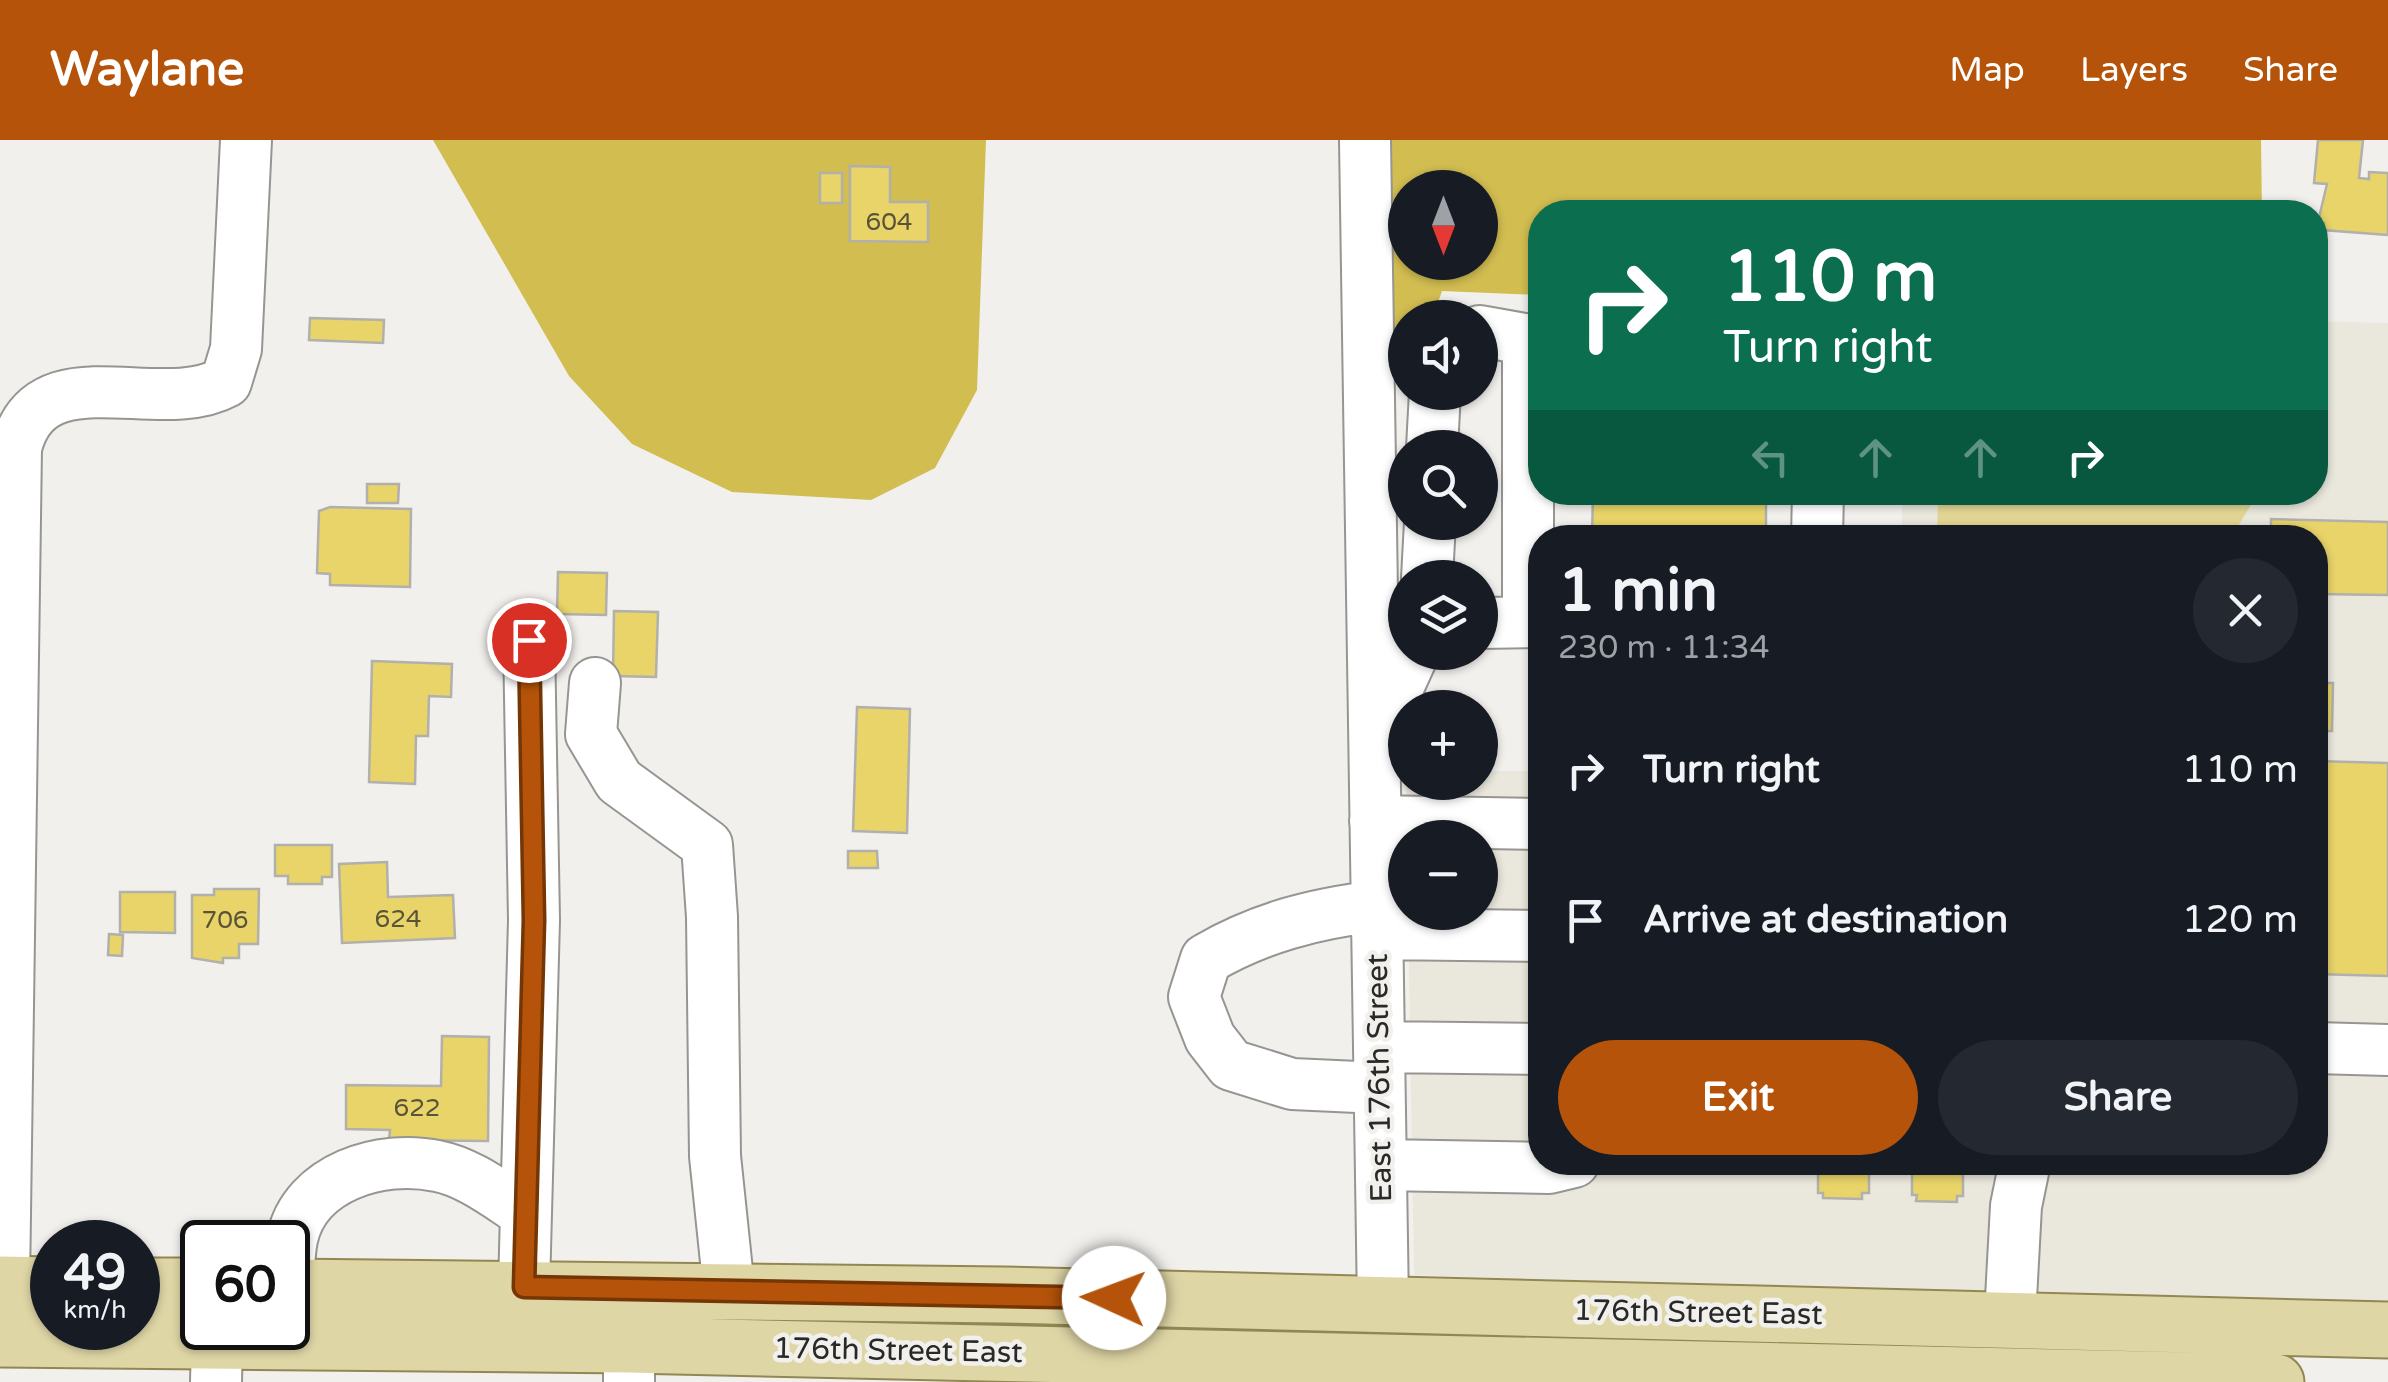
<!DOCTYPE html>
<meta charset="utf-8">
<style>
:root{--surface:#171b24;--page:#242831;--text:#f1f3f6;--muted:#9ea1a6;--accent:#b45309}
body{margin:0;font-family:"Varela Round",sans-serif;background:var(--page);color:var(--text);height:100vh;display:flex;flex-direction:column;font-size:38px;white-space:nowrap}
*{box-sizing:border-box;margin:0}
p{font-size:32px;color:var(--muted)}
.icon{flex:none;width:55px;height:55px;fill:none;stroke:currentColor;stroke-width:2;stroke-linecap:round;stroke-linejoin:round}
.map{position:relative;flex:1;overflow:hidden}
.panel{position:absolute;left:1528px;top:385px;width:800px;height:650px;display:flex;flex-direction:column;background:var(--surface);border-radius:40px;box-shadow:0 2px 8px #0004}
.panel>*{flex:none}
.top-card{position:absolute;left:1528px;top:60px;width:800px;height:305px;border-radius:40px;box-shadow:0 2px 8px #0004;background:#0b6e4f;color:#fff;overflow:hidden}
.needle{width:65px;rotate:180deg}
.buttons{position:absolute;left:1388px;top:30px;display:grid;gap:20px}
.buttons a{display:grid;place-items:center;width:110px;height:110px;border-radius:50%;background:var(--surface);box-shadow:0 2px 8px #0004;font-size:50px}
.speed{position:absolute;left:30px;top:1080px;display:flex;gap:20px;font-size:50px;font-weight:700;text-align:center}
.speed>*{display:grid;place-content:center;width:130px;height:130px;border-radius:50%;background:var(--surface);box-shadow:0 2px 8px #0004;line-height:1}
.speed small{font-size:25px;font-weight:400}
.speed .limit{border:5px solid #111;border-radius:15px;background:#fff;color:#111}
.pin{position:absolute;display:grid;place-items:center;width:85px;height:85px;color:#fff;margin:-42px;border:5px solid #fff;border-radius:50%;box-shadow:0 2px 10px #0007}
.me{position:absolute;width:110px;margin:-55px;rotate:272deg;stroke-linejoin:round;filter:drop-shadow(0 0 8px #0008)}
.turn{display:flex;align-items:center;gap:35px;height:210px;padding:0 30px;font-size:45px}
.turn .icon{width:130px;height:130px;stroke-width:2.5}
.turn b{display:block;font-size:70px;line-height:85px}
.lanes{display:flex;align-items:center;height:95px;padding:0 30px;background:#0003;justify-content:center;gap:50px;direction:ltr}
.lanes .off{opacity:.35}
.round{display:grid;place-items:center;flex:none;width:105px;height:105px;border-radius:52px;background:var(--page)}
.summary{display:flex;align-items:center;justify-content:space-between;height:170px;padding:0 30px}
h1{font-size:60px;font-weight:800;line-height:75px}
.primary-button{display:flex;gap:20px;margin-top:auto;padding:20px 30px}
.primary-button a{flex:1;height:115px;border-radius:60px;background:var(--accent);color:#fff;font-size:40px;font-weight:800;line-height:115px;text-align:center}
.primary-button a+a{background:var(--page);color:var(--text)}
ul{padding:0;list-style:none}
li{display:flex;align-items:center;gap:30px;height:150px;padding:0 30px}
li div{flex:1}
li b{display:block;font-size:38px}
li em{font-style:normal}
header{display:flex;align-items:center;gap:60px;box-sizing:border-box;height:140px;padding:0 50px;background:var(--accent);color:#fff}
header strong{font-size:48px}
nav{display:flex;gap:55px;margin-inline-start:auto;font-size:35px}
.map>svg:first-child{display:block}
</style>
<header>
<strong>Waylane</strong>
<nav><a>Map</a><a>Layers</a><a>Share</a></nav>
</header>
<div class="map">
<svg width="2388" height="1242" viewBox="0 0 2388 1242">
<rect width="100%" height="100%" fill="#f1f0ed"/>
<path fill="#eae8dd" d="M2315,181l73,2v992l-974,-40 -6,-362 72,-1v-74l-73,-1 -1,-54 74,-1v-11h60v391h775v-624l-413,-1v-44l413,-1z"/>
<path fill="#e3d695" d="M1938,353v-1l320,1 -27,45 -294,-1z"/>
<path fill="#d2bd51" fill-rule="evenodd" d="M433,0h553l-9,250 -42,78 -64,32 -139,-8 -100,-48 -63,-68z
M1383,0h878l1,72h-722v83l-98,-4 -9,26 -28,1v59h-22zM1405,48h75v74h-75z"/>
<path fill="#e9d469" stroke="#b1b0ad" stroke-width="2.5" d="M2318,0h45l-4,38 10,1v-7l19,1v62l-65,-5 1,-7 -6,-1 9,-38 -13,-1z
M850,26l40,1v35h38v40l-78,-1z
M820,33h22v30h-22z
M310,178l74,2 -1,23 -74,-3z
M367,344h32l-1,19h-31z
M1593,352h173v46h-174z
M330,367l81,2 -1,78 -80,-2v-11l-13,-1 2,-62z
M2271,379l117,3v73l-73,-1v-56h-44z
M558,432l49,1 -1,42 -49,-1z
M614,471l44,1 -2,65 -43,-1z
M372,521l80,3 -1,33 -22,-1 -1,40h-12l-1,48 -46,-2z
M2315,543h18l-1,48h-17z
M857,567l53,2 -3,124 -54,-2z
M2315,621l73,2v213l-73,-2z
M275,705h57v32h-10v7h-34v-8h-13z
M848,711h29l1,17h-30z
M387,722l1,35 65,-2 2,43 -113,5 -3,-79z
M214,749h45l-1,55h-19v14h-16v5l-31,-5v-63h22z
M120,752h55v41l-55,-1z
M109,794l14,1 -1,21 -14,-1z
M442,896l47,1 -1,104 -99,-1 1,-10 -44,-1v-44l95,1z
M1818,1022h51v31h-7v6l-39,-1v-5h-5z
M1912,1022h51v34h-6v6l-41,-1 1,-6h-5z"/>
<g fill="none" stroke-linecap="round" stroke-linejoin="round">
<defs>
<path id="minor" d="M1365,0l18,1166
M1480,191l50,9
M1432,308l3,-56
M1817,398l1,-46
M1427,438l3,-56
M1528,482v-277l12,-9
M1480,483l60,-1
M595,543l-4,51 28,47 88,64 5,72 3,239 14,134
M1380,587l34,-75
M1375,681l165,3
M1376,766c-62,8 -115,21 -170,53l-12,38 16,41 21,27 61,19 87,4
M1377,794l163,2
M1379,907l161,2
M2315,908l73,2
M1381,1025l168,3 25,-6
M4,1144l12,-836c24,-98 142,-29 210,-66l10,-33 10,-209
M288,1146c1,-15 1,-32 4,-47 13,-62 89,-85 145,-73 32,6 62,30 89,47
M524,1147l10,-367 -5,-279
M2010,1177l6,-111 9,-44
M629,1205v37
M216,1242l1,-41"/>
<path id="major" d="M0,1144l52,1
M138,1146h64
M288,1147l716,8 1384,35
M0,1199l629,6 1647,37"/>
</defs>
<use href="#minor" stroke="#969592" stroke-width="54"/>
<use href="#major" stroke="#928753" stroke-width="59"/>
<use href="#minor" stroke="#fff" stroke-width="50"/>
<use href="#major" stroke="#dfd6a6" stroke-width="55"/>
</g>
<g fill="none" stroke-linecap="round" stroke-linejoin="round">
<defs>
<path id="route" d="M529,500l5,280 -10,367 590,11"/>
</defs>
<use href="#route" stroke="#753606" stroke-width="25"/>
<use href="#route" stroke="#b45309" stroke-width="18"/>
</g>
<g text-anchor="middle" stroke-width="9" stroke-linejoin="round" paint-order="stroke">
<g font-size="25" fill="#595438">
<text x="889" y="90">604</text>
<text x="398" y="787">624</text>
<text x="225" y="788">706</text>
<text x="417" y="976">622</text>
</g>
<g font-size="30" fill="#292928" stroke="#f1f0ed">
<text transform="translate(1379 938) rotate(-91)" y="10">East 176th Street</text>
<text transform="translate(1698 1172) rotate(1)" y="10">176th Street East</text>
<text transform="translate(898 1210) rotate(1)" y="10">176th Street East</text>
</g>
</g>
</svg>
<div class="buttons">
<a><svg class="needle" viewBox="-14 -14 28 28"><path d="M0-13l5 13h-10z" fill="#e53935"/><path d="M0 13l5-13h-10z" fill="#9ea1a6"/></svg></a>
<a><svg class="icon" aria-label="sound" viewBox="0 0 24 24"><path d="M4 9h4l5-4v14l-5-4H4zM17 9q2 3 0 6"/></svg></a>
<a><svg class="icon" aria-label="search" viewBox="0 0 24 24"><circle cx="10" cy="10" r="6"/><path d="M15 15l6 6"/></svg></a>
<a><svg class="icon" aria-label="layers" viewBox="0 0 24 24"><path d="M12 4l9 5-9 5-9-5zM3 14l9 5 9-5"/></svg></a>
<a>+</a>
<a>−</a>
</div>
<div class="speed"><div>49<small>km/h</small></div><div class="limit">60</div></div>
<div class="pin" style="left:529px;top:500px;background:#d93025"><svg class="icon" aria-label="arrive" viewBox="0 0 24 24"><path d="M6 21V4h12l-3 4 3 4H6"/></svg></div>
<svg class="me" style="left:1114px;top:1158px" viewBox="-20 -20 40 40"><circle r="19" fill="#fff"/><path d="M0-13L10 11 0 6-10 11z" fill="#b45309"/></svg>
<div class="top-card">
<div class="turn"><svg class="icon" aria-label="right" viewBox="0 0 24 24"><path d="M7 20v-9h11M14 6l5 5-5 5"/></svg><div><b>110 m</b>Turn right</div></div>
<div class="lanes"><svg class="icon off" aria-label="left" viewBox="0 0 24 24"><path d="M17 20v-9H6M10 6l-5 5 5 5"/></svg><svg class="icon off" aria-label="ahead" viewBox="0 0 24 24"><path d="M12 20V5M6 11l6-6 6 6"/></svg><svg class="icon off" aria-label="ahead" viewBox="0 0 24 24"><path d="M12 20V5M6 11l6-6 6 6"/></svg><svg class="icon" aria-label="right" viewBox="0 0 24 24"><path d="M7 20v-9h11M14 6l5 5-5 5"/></svg></div>
</div>
<section class="panel">
<div class="summary"><div><h1>1 min</h1><p>230 m · 11:34</p></div><a class="round"><svg class="icon" aria-label="close" viewBox="0 0 24 24"><path d="M6 6l12 12M18 6L6 18"/></svg></a></div>
<ul>
<li><svg class="icon" aria-label="right" viewBox="0 0 24 24"><path d="M7 20v-9h11M14 6l5 5-5 5"/></svg><div><b>Turn right</b></div><em>110 m</em></li>
<li><svg class="icon" aria-label="arrive" viewBox="0 0 24 24"><path d="M6 21V4h12l-3 4 3 4H6"/></svg><div><b>Arrive at destination</b></div><em>120 m</em></li>
</ul>
<div class="primary-button"><a>Exit</a><a>Share</a></div>
</section>
</div>
